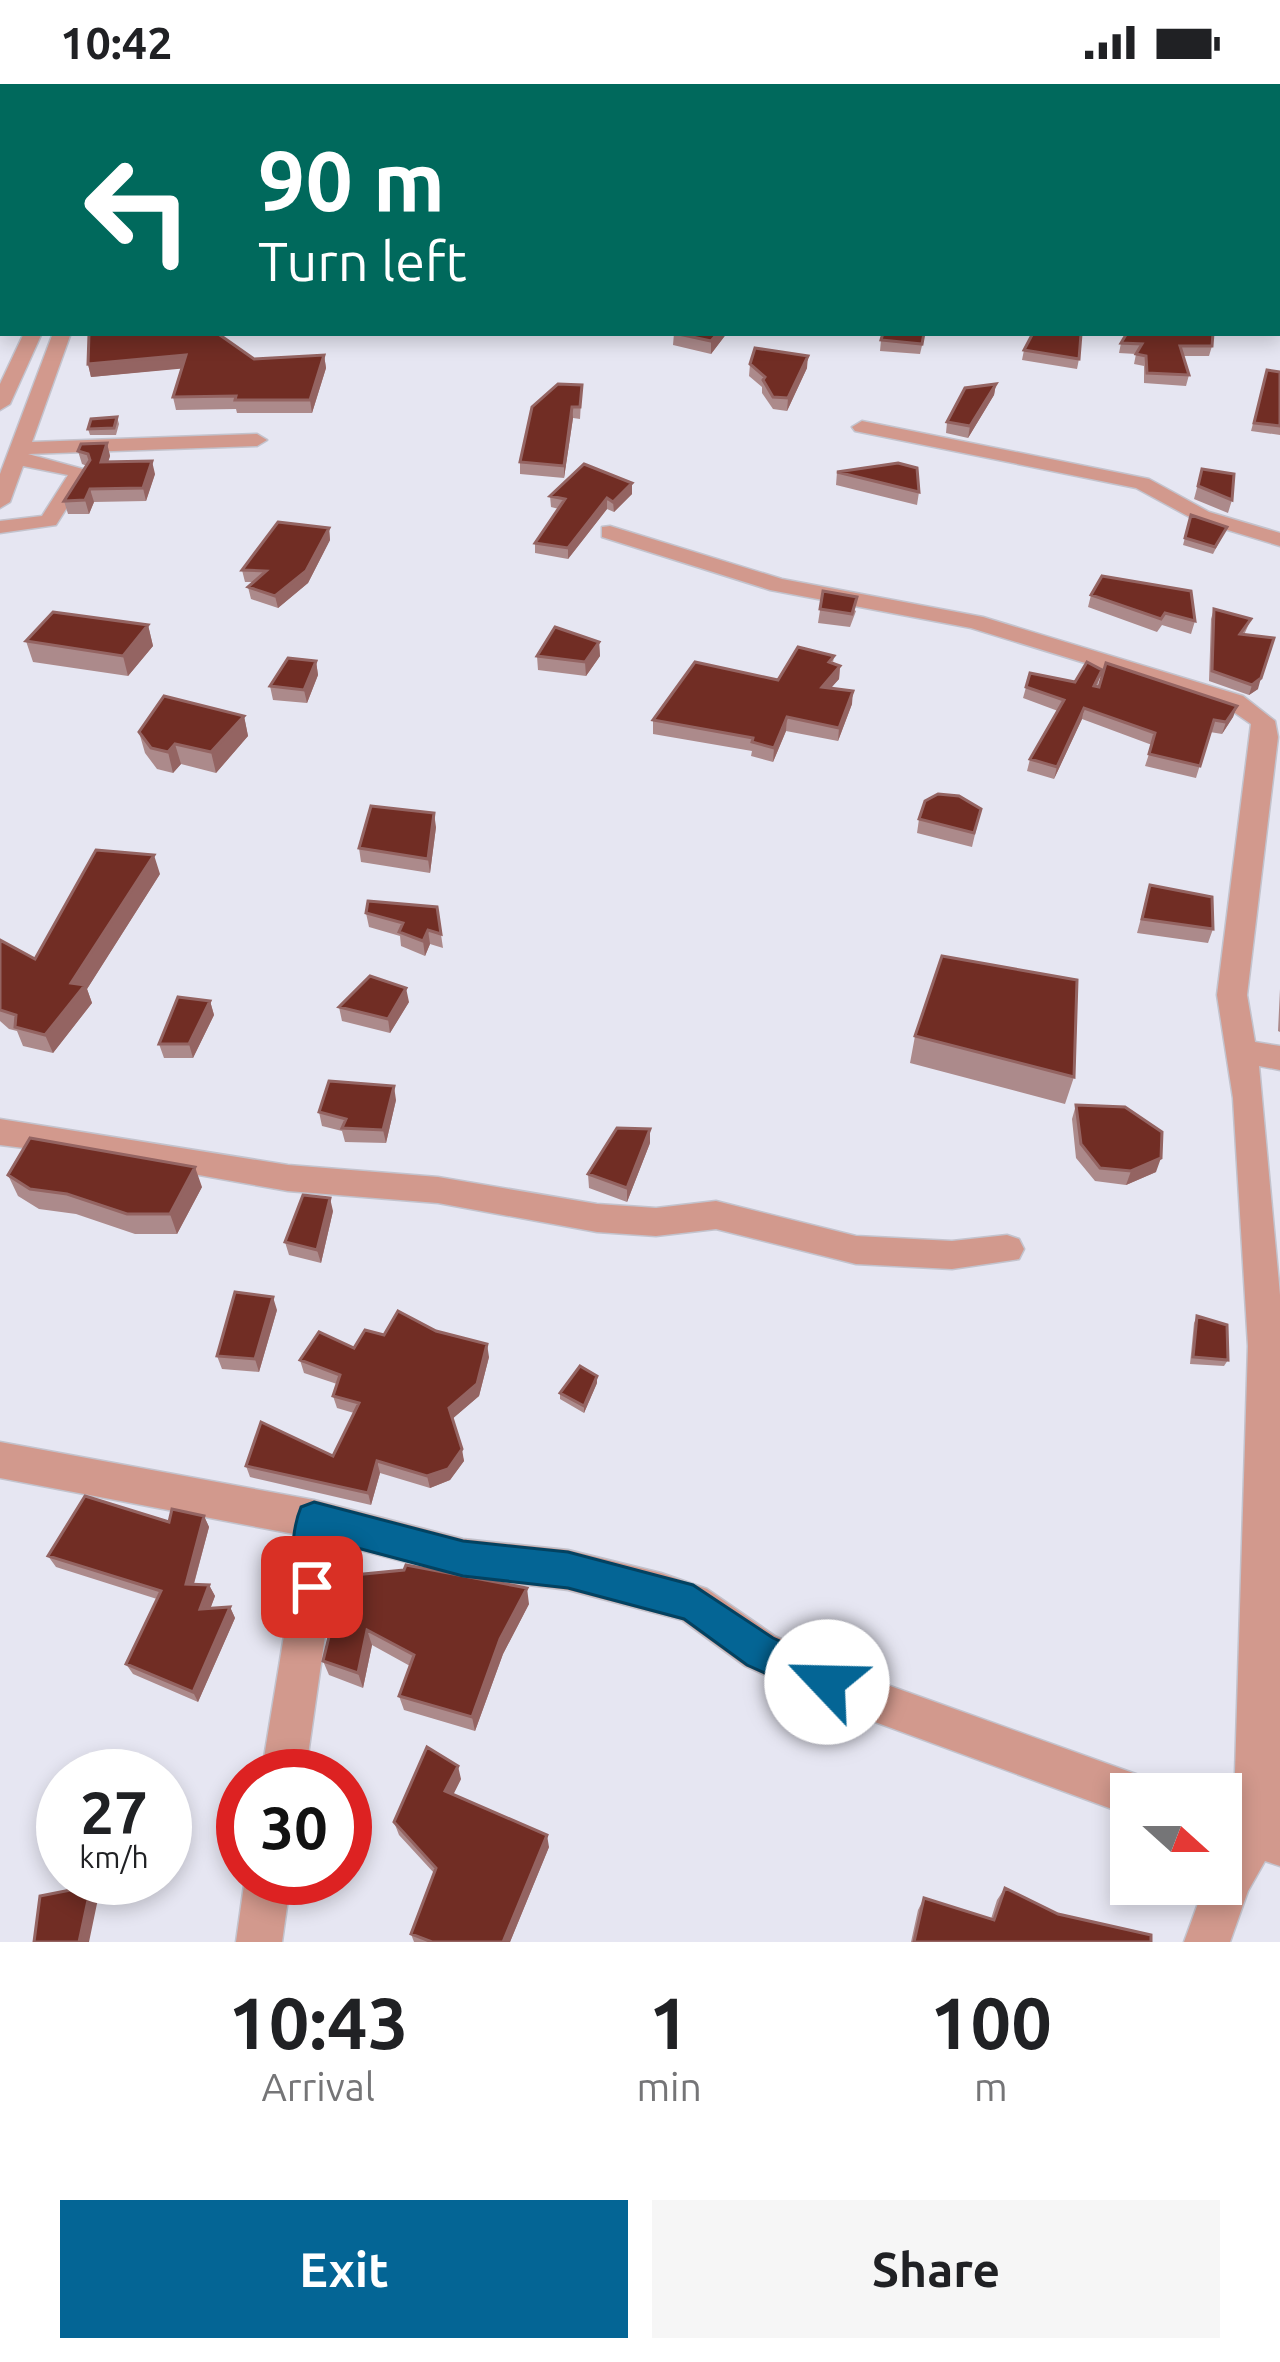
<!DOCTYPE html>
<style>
:root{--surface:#fff;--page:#f6f6f6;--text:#202124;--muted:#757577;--accent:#046595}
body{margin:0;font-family:Ubuntu,sans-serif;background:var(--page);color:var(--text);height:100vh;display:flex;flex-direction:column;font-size:45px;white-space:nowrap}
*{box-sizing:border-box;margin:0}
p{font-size:39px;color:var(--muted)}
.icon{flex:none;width:66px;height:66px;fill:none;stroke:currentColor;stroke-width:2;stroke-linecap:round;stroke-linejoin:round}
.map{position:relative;height:1858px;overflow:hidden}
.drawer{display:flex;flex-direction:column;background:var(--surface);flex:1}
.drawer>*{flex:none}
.hud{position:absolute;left:0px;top:0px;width:1281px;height:252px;box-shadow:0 6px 18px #0003;background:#00695c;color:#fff;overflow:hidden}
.needle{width:78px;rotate:111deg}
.controls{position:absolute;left:1110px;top:1689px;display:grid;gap:24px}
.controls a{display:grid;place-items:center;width:132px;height:132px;border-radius:0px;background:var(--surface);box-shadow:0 6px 18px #0003;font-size:60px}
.speed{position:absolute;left:36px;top:1665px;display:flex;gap:24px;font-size:60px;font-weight:700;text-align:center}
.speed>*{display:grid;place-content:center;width:156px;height:156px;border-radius:50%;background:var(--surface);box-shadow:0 6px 18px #0003;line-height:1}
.speed small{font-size:30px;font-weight:400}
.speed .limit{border:18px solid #d22;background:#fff;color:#111}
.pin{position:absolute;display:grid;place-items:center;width:102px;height:102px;color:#fff;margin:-51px;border-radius:24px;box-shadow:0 6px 18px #0006}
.me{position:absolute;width:132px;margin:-66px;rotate:294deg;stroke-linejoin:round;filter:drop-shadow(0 0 9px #0008)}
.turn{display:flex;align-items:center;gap:42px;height:252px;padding:0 60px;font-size:54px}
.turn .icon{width:156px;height:156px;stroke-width:2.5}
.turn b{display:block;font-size:84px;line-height:102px}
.eta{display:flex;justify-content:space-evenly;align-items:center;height:204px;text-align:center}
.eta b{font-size:72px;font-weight:700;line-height:84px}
.action{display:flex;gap:24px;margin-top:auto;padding:24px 60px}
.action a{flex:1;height:138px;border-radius:0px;background:var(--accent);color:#fff;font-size:48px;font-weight:700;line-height:138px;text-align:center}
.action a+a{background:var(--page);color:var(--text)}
.status{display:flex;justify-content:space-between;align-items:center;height:84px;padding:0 60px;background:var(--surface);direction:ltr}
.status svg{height:33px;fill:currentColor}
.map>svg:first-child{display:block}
</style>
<div class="status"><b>10:42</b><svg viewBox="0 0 49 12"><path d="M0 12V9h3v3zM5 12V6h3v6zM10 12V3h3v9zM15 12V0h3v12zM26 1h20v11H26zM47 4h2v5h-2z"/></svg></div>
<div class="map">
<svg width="1280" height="1858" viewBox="0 0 1280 1858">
<rect width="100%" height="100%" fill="#e6e6f2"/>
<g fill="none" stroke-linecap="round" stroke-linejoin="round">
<defs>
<path id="minor" d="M200,0h14l-16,3z
M223,0h15l-17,3z
M970,0h22l3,3h-22z
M0,58h3l-3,11z
M1278,145h2v10h-2z
M24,249h18l-32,71 -10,6v-26z
M53,249h18l-39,109 225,-8 10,6 -10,6 -229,8 62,17 -34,54 -56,8v-12l42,-5 26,-41 -45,-9 -13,36 -10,6v-34z
M862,337l287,58 60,33 71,21v13l-85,-26 -59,-32 -281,-57 -3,-4z
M610,442l172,53 201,38 260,79 32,25 3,16 -31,258 8,47 25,4v24l-21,-4 21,229v571l-15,-5 -17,30 -18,51h-46l21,-58h16v-82l13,4 14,-460 -15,-248 -16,-103 34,-271 -26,-18 -254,-78 -201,-38 -168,-53v-10z
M0,1035l288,46 150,12 159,27 59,4 60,-7 140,35 96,5 55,-6 12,4 5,10 -5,10 -67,10 -96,-5 -140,-35 -60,7 -59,-4 -159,-29 -150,-12 -184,-33 -104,-13z
M0,1358l314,58 149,39 105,11 93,23 46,16 68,47 90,41 282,101 6,16h-22v22l-286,-105 -100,-45 -63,-46 -114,-30 -105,-13 -130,-34 -1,44 -27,189h-44l31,-189 2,-53 -294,-56z
M245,1794h46l-9,64h-46z"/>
</defs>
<use href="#minor" stroke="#c3c3cd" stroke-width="3"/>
<use href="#minor" fill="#d2998d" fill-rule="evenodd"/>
</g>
<path fill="#ac8a8b" d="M0,0h98l-3,3h-92v4h-3z
M560,0h313l-5,3h-296z
M674,249h53l-16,21 -38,-9z
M925,249l-5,21 -40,-3 1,-11z
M1121,259l91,3 -3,10h-26l6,19 -3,11 -42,-3v-17l-10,-2 2,-10 -17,-1z
M1024,266l55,9 -2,10 -55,-9z
M324,271l2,13 -14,45h-75l-1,-4 -60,1 -3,-13 8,-29 -90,9 -3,-13 166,-5z
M750,280l57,4 -20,43 -14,-2 -11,-16v-6l-13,-11z
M1267,286l13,2v63l-29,-4z
M996,300l-2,11 -26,43 -22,-5 1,-11z
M582,301l-2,34 -7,-1 -9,60 -44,-4v-12z
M117,333l2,7 -3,11h-26l-2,-6z
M107,359l3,13 -2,6 47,12 -9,27 -52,1 -5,12h-21l-4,-13 23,-35 -5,-2 -4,-13z
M1202,385l30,31 -4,13 -34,-14z
M837,388l82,20 -2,13 -81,-20z
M632,399v11l-18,18 -7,-3 -39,50 -33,-6v-10l24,-34 -8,-2 -1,-11z
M1191,431l36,12 -14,27 -30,-9z
M329,444l1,12 -22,43 -30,25 -27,-9 -3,-12 5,-5h-8l-3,-12z
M1102,492l93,45 -4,13 -29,-9 -5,7 -69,-25 3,-12z
M823,507l33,20 -6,16 -32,-4z
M1214,525l37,10 -7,16 14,54 -9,6 -40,-14 2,-62z
M148,541l5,21 -25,30 -95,-14 -7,-21z
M599,558l1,14 -14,20 -48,-6 -1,-14z
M834,572l-1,7 7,3 -1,13 -8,9 21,16 -14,37 -52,-10 -13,31 -22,-6 1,-5 -99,-17v-14l125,-40z
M316,577l2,14 -11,28 -34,-3 -3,-14z
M1102,586l-5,17 140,19 -4,11 -11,17 -12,-2 -14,46 -51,-12 7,-21 -70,-26 -28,60 -27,-8 3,-12 28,-48 -35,-13 7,-25 45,9z
M244,632l4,20 -32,37 -35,-9 -8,9 -16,-4 -12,-16 -6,-21z
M981,725l-9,38 -55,-14 2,-14z
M436,743l-6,46 -69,-11 -2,-14z
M160,790l-73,115 5,14 -39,50 -30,-7 -6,-15 -8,-2 -9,-8v-81l35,19z
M1150,801l63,44 -5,14 -71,-10z
M437,823l6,41 -13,-4 -5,12 -24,-10 -1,-10 -31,-9 -3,-14z
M1280,905v43l-2,-1z
M210,917l4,14 -21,43h-29l-5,-14z
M409,918l-19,31 -48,-12 -3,-14z
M915,952l159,41 -9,27 -155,-41z
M396,1016l-10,43 -41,-1 -3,-11 -20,-5 -3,-14z
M1076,1021l80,67 -30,13 -31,-4 -19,-23 -4,-39z
M650,1059l-23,59 -38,-14 -1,-14z
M8,1091l194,12 -25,47h-42l-59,-20 -37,-5 -21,-13z
M333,1127l-12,52 -32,-8 -4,-13z
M277,1226l-18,62 -37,-3 -5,-13z
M1197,1232l31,44 -4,6 -34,-2 4,-41z
M384,1251l105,22 -10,39 -27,23 12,42 -14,19 -20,8 -50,-15 -9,32 -121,-28 -4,-11 87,-10 21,-43 -17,-5 -4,-12 4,-12 -33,-11 -4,-13 54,-12z
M597,1299l-13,30 -24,-14v-6z
M204,1432l5,11 -15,57 15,1 6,11 -5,13 20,-2 5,11 -37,84 -65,-28 -7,-10 31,-65 -101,-32 -8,-11 121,-34z
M344,1492l185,28 -26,50 -28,77 -71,-21 -5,-14 11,-30 -38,-21 -9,43 -34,-13 -6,-14z
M461,1695l-8,16 96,52 -39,95h-96l-3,-8 23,-61 -35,-38 -5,-13z
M1005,1804l53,26 93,28h-240l7,-32 6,-12 67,21 6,-19z"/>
<path fill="#946462" d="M346,0h23l-11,3h-23z
M3,194v19l-3,4v-20z
M718,249h9l-16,21v-13z
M186,271l2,13 -97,9 -3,-13z
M324,271l2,13 -14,45 -2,-13z
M808,272l-1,12 -20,43 1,-13z
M996,300l-2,11 -26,43 2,-12z
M572,323l1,11 -9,60v-12z
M107,359l3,13 -6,19 -3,-13z
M152,377l3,13 -9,27 -3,-13z
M632,399v11l-18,18 -1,-10z
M90,405l4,13 -5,12 -4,-14z
M607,414v11l-39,50v-11z
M329,444l1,12 -22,43 -30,25 -3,-12z
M148,541l5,21 -25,30 -5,-20z
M599,558l1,14 -14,20 -1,-14z
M316,577l2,14 -11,28 -3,-13z
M840,582l-1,13 -19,21 2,-13z
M1261,594l-3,11 -9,6 3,-10z
M853,607l-1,13 -14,37 1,-13z
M1237,622l-4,11 -11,17 4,-12z
M1084,624l-2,11 -28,60 3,-12z
M244,632l4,20 -32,37 -5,-21z
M787,633l-1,14 -13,31 1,-14z
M175,660l6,20 -8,9 -5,-21z
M434,729l2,14 -6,46 -2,-14z
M154,771l6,19 -73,115 5,14 -39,50 -8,-18 26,-52z
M428,846l2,14 -5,12 -2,-15z
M406,904l3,14 -19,31 -2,-14z
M210,917l4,14 -21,43 -4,-14z
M394,1002l2,14 -10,43 -3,-13z
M650,1045v14l-23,59v-14z
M1161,1074l-5,14 -30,13 5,-14z
M195,1083l7,20 -25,47 -7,-20z
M330,1114l3,13 -12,52 -4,-13z
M273,1213l4,13 -18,62 -4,-13z
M487,1260l2,13 -10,39 -28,24 -2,-12z
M597,1292v7l-13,30v-7z
M462,1365l2,12 -14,19 -20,8 -3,-12z
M377,1377l3,12 -9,32 -3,-12z
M204,1432l5,11 -18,67 -5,-10z
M209,1501l6,11 -9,24 -6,-11z
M527,1504l2,16 -26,50 -28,77 -3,-14 28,-78z
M230,1523l5,11 -37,84 -5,-10z
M367,1546l5,15 -9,43 -5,-15z
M458,1682l3,13 -13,26 -3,-14z
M547,1751l2,12 -39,95h-7z
M91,1802l8,8 -10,48h-10z"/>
<path fill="#712d24" stroke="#946462" stroke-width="3" d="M268,0h30l-1,3h-30z
M309,0h37l-11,3h-21z
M593,0h267l-6,3h-81l-12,-2 -7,2h-149z
M1071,0h33l-1,3h-34z
M1143,0h137v63h-2v-60h-139z
M1278,78h2v52h-2z
M0,160h3v34l-3,3z
M217,249l37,26 70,-4 -14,45h-75l1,-4 -63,1 13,-42 -98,9 1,-30z
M674,249h44l-7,8z
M883,249h41l-2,11 -41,-4z
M1033,249l48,1 -2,25 -55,-9z
M1127,249h86l-1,13h-32l9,29 -42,-2 -1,-17 -10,-2 6,-10 -21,-1z
M755,264l53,8 -20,42 -15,-1 -10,-17 2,-3 -15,-13z
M1267,286l13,2v54l-26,-3z
M558,300l24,1 -2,22h-8l-8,59 -44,-4 12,-55z
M996,300l-26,42 -23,-4 18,-34z
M117,333l-3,11 -26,1 3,-10z
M107,359l-6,19 51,-1 -9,27 -53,1 -5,11 -21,1 26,-41 -2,-6 -10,-3 3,-7z
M898,379l19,5 2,24 -82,-20z
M584,380l48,19 -19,19 -6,-4 -39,50 -33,-5 30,-44 -15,-3z
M1202,385l32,5 -2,26 -34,-14z
M1191,431l36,12 -12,20 -30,-9z
M278,438l51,6 -23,43 -31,25 -27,-9 18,-16 -24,-1z
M1102,492l89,15 4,30 -30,-8 -4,6 -70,-24z
M823,507l34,6 -5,17 -32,-5z
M1214,525l37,10 -11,15 34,4 -13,40 -9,7 -40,-14z
M53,528l95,13 -25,31 -97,-15z
M555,543l44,15 -14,20 -48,-6z
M798,563l36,9 -5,6 11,4 -18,21 31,4 -14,37 -52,-11 -13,31 -22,-6 1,-4 -100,-18 42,-58 83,18z
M288,574l28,3 -12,29 -34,-4z
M1087,578l15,8 -8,16 5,1 7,-24 131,43 -11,16 -12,-2 -14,46 -51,-12 6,-21 -71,-25 -27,59 -27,-8 34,-59 -38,-13 4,-14 45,9z
M164,612l80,20 -33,36 -36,-8 -7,8 -17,-4 -12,-16z
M938,710l21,2 22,13 -7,24 -55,-14 6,-18z
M371,722l63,7 -6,46 -69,-11z
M96,766l58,5 -83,128 14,2 -40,50 -30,-8 1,-12 -16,-5v-70l35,19z
M1150,801l62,12 1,32 -71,-10z
M368,817l69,6 4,27 -13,-4 -5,11 -24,-9 4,-9 -37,-10z
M942,872l135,24 -3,97 -159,-41z
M370,892l36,12 -18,31 -49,-12z
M178,913l32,4 -21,43h-30z
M329,997l65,5 -11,44 -41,-2 4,-9 -27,-7z
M1076,1021l49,2 37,25 -1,26 -30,13 -31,-3 -19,-24z
M617,1044l33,1 -23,59 -39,-14z
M30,1054l165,29 -25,47h-43l-60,-20 -37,-5 -22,-14z
M303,1111l27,3 -13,52 -32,-8z
M235,1208l38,5 -18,62 -38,-3z
M398,1227l38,20 51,13 -10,40 -28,24 13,41 -14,20 -21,7 -50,-15 -9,32 -122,-27 15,-44 72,34 26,-53 -26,-7 7,-21 -40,-15 19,-28 35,16 11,-18 19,5z
M1197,1232l30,9 1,35 -35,-3z
M580,1282l17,10 -13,30 -24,-13z
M85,1412l84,26 3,-13 32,7 -18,68 23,1 -9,24 30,-2 -37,85 -67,-28 35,-73 -113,-35z
M406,1481l121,23 -27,51 -28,78 -73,-21 15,-41 -47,-25 -9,43 -35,-12 21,-85 60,-6z
M427,1663l31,19 -13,25 102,44 -44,107h-71l-21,-8 25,-66 -42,-46z
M91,1802l-12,56h-45l6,-46z
M1005,1804l53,26 93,21v7h-237l10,-44 70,22z"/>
<path fill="#046595" stroke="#034261" stroke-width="3" d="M314,1418l149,39 105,11 125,33 80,53 68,30 6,14 -6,13 -14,6 -80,-36 -63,-46 -116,-31 -105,-12 -132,-35 -1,46 -5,13 -13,5 -13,-5c-10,-24 -8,-69 2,-93z"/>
</svg>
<div class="controls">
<a><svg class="needle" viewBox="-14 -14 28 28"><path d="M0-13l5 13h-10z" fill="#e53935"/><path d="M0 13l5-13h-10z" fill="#757577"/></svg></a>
</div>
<div class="speed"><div>27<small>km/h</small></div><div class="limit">30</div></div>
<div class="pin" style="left:312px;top:1503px;background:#d93025"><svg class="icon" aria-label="arrive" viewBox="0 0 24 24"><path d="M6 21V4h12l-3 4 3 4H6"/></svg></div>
<svg class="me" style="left:827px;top:1598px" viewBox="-20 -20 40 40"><circle r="19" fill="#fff"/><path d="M0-13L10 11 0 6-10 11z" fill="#046595"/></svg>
<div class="hud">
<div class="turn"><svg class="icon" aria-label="left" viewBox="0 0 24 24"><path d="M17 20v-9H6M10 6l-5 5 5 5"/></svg><div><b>90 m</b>Turn left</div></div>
</div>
</div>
<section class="drawer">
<div class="eta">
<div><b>10:43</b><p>Arrival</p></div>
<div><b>1</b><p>min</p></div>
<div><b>100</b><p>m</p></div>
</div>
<div class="action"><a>Exit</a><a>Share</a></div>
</section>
